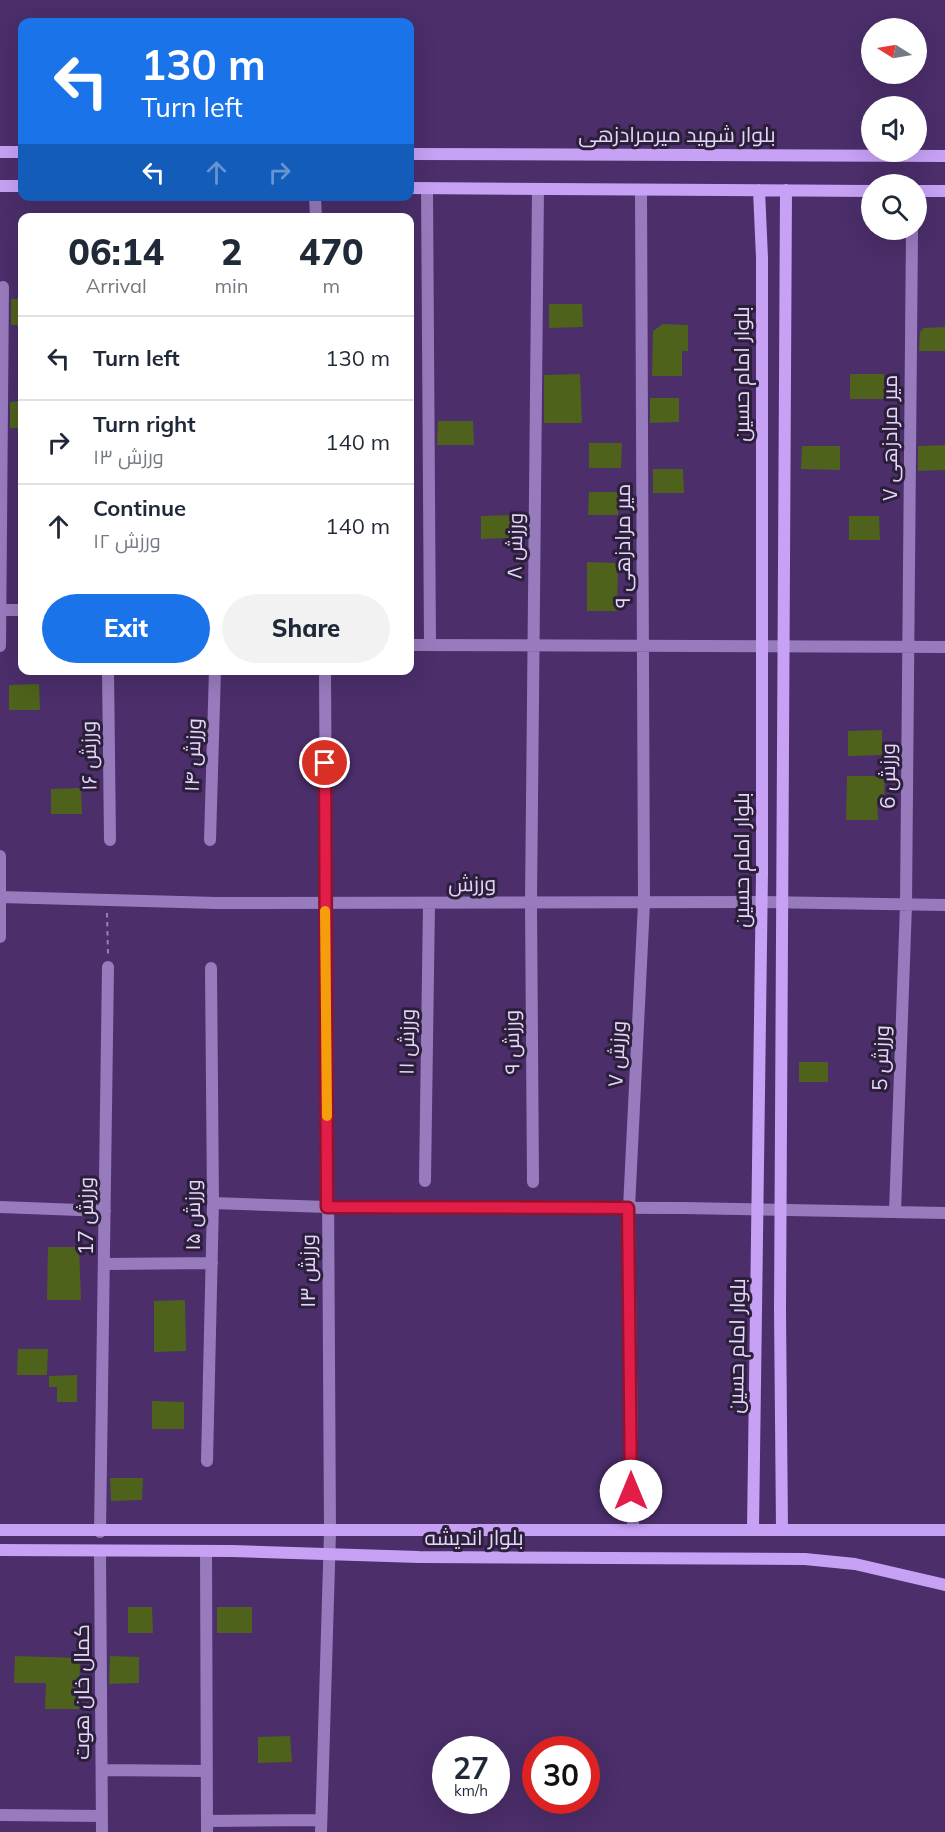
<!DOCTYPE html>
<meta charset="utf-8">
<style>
:root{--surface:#fff;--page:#f2f2f3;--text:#1f2937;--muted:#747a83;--line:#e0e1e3;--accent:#1a73e8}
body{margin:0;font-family:Mulish,Cairo,sans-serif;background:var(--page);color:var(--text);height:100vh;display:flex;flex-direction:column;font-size:22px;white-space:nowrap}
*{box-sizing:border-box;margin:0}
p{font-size:20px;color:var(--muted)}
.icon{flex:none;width:33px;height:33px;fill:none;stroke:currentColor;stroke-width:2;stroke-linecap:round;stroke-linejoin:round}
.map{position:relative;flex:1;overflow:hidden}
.drawer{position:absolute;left:18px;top:213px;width:396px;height:462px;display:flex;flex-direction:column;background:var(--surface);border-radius:12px;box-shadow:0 6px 24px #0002}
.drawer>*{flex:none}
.banner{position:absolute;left:18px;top:18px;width:396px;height:183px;border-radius:12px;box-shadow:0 6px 24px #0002;background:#1a73e8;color:#fff;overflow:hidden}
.needle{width:39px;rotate:281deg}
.tools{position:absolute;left:861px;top:18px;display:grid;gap:12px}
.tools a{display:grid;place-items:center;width:66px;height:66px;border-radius:50%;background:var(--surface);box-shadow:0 6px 24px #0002;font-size:30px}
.speed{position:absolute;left:432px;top:1736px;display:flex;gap:12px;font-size:30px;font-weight:700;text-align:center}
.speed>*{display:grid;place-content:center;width:78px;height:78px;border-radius:50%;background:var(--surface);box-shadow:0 6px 24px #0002;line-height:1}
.speed small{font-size:15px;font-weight:400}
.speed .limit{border:9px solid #d22;background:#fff;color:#111}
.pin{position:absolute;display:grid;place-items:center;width:51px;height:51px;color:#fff;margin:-26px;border:3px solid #fff;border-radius:50%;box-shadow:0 2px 6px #0007}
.me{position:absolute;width:66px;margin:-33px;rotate:0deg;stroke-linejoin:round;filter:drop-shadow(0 0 4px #0008)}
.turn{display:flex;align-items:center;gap:21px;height:126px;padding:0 24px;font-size:27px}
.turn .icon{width:78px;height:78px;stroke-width:2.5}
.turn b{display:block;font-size:42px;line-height:51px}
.lanes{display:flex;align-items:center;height:57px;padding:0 24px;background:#0003;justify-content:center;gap:30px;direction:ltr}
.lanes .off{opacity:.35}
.eta{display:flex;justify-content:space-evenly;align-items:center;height:102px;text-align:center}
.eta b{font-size:36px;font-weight:800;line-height:42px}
.action{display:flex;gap:12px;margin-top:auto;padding:12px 24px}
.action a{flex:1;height:69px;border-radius:36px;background:var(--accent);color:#fff;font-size:24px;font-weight:800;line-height:69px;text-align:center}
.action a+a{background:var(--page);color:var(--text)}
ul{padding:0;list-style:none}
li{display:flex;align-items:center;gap:18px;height:84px;padding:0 24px;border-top:2px solid var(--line)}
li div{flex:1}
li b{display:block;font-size:22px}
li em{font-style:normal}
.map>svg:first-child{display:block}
</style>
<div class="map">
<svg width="945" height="1832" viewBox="0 0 945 1832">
<rect width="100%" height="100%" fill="#4b2e6a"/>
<path fill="#4e621b" d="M11,299h11v26h-11z
M549,304h33l1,23 -34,1z
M663,324l25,1v26h-6v25h-30l1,-45z
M945,327v24h-26l1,-19 4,-4z
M580,374l2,49h-38v-48z
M850,374h34v25h-34z
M650,398h29v24l-29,1z
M22,401v27h-12v-26z
M438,421h35l1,24h-37z
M589,443h33l-1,25h-32z
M945,445v25l-27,1v-25z
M802,446h38v24l-39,-1z
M653,469h30l1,24h-31z
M589,492h29v23h-30z
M513,515v23l-32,1v-23z
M849,516h30l1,24h-31z
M587,562l31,1 -1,48h-30z
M39,684l1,26h-31v-25z
M882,730v25l-34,1v-25z
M847,776h38l-1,23h-7l1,21h-32z
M81,788l1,26h-31v-25z
M799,1062h29v20h-29z
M48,1247h31l2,53h-34z
M185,1300l1,51 -32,1v-51z
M18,1349h30l-1,26h-30z
M77,1375v27h-20v-15h-8v-11z
M152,1401l32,1v27h-32z
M110,1478h33l-1,22 -31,1z
M128,1607h24l1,26h-25z
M217,1607h35v26h-35z
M15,1656l65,2 -1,51h-34l1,-26h-32z
M110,1656l29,1v26l-30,1z
M290,1736l2,26 -34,1v-26z"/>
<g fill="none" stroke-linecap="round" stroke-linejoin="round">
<path stroke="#9782b2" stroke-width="2" stroke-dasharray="4.5 4.5" stroke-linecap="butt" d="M107,913l1,42"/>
<path stroke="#987bbd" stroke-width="12" d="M427,188l3,457
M315,196l1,22
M0,610h22
M410,645l535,2
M0,646l3,-359
M108,670l2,170
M210,840l5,-170
M0,856v81
M0,897l217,6 545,-1 183,3
M425,1181l4,-277
M533,1182l-2,-279 7,-714
M213,1203l114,4 357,1 261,5
M0,1207l105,4
M895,1212l11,-307 6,-675
M106,1264l106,-1
M207,1461l6,-258 -2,-235
M633,1530l-4,-322 15,-305 -3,-713
M100,1532l8,-565
M100,1551l2,281
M206,1551l1,281
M102,1770l105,1
M0,1815l102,1
M207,1821l113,-1
M321,1832l9,-300 -5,-862"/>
<path stroke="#c6a1f4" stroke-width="12" d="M0,152h22
M410,154l535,2
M0,186h22
M410,188l462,3
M916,191h29
M782,1529l-2,-219 6,-1120
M0,1530h945
M753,1530l9,-657v-615l-3,-68
M0,1550l232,1 187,6 386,2 50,5 90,21"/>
</g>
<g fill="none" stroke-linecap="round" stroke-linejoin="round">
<defs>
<path id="route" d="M325,763l2,444 301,1 3,283"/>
</defs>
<use href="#route" stroke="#92132f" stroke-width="15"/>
<use href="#route" stroke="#e11d48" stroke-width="10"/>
<path stroke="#f59e0b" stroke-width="10" d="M325,911l2,205"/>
</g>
<g text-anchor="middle" stroke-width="6" stroke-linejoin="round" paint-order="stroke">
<g font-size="21" fill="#e4d6fa" stroke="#2b1f3a">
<text x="677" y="142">بلوار شهید میرمرادزهی</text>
<text transform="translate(742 374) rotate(-90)" y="7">بلوار امام حسین</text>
<text transform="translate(890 438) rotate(-90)" y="7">میر مرادزهی ۷</text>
<text transform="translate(515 546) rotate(-89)" y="7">ورزش ۸</text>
<text transform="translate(623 546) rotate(-90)" y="7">میر مرادزهی ۹</text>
<text transform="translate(193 755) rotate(-88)" y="7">ورزش ۱۴</text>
<text transform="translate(89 756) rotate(-91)" y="7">ورزش ۱۶</text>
<text transform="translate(888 776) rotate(-90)" y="7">ورزش 6</text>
<text transform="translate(742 860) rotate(-90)" y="7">بلوار امام حسین</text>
<text transform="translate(472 884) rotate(-1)" y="7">ورزش</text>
<text transform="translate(407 1042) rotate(-89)" y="7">ورزش ۱۱</text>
<text transform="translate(512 1042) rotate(-91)" y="7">ورزش ۹</text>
<text transform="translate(617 1054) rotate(-87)" y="7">ورزش ۷</text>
<text transform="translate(881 1058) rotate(-88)" y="7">ورزش 5</text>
<text transform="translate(193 1215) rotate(-90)" y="7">ورزش ۱۵</text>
<text transform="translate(86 1216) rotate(-90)" y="7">ورزش 17</text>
<text transform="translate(308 1271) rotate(-90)" y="7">ورزش ۱۳</text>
<text transform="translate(737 1346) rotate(-89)" y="7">بلوار امام حسین</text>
<text x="474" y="1545">بلوار اندیشه</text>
<text transform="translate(82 1692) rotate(-90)" y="7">کمال خان هوت</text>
</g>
</g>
</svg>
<div class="tools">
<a><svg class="needle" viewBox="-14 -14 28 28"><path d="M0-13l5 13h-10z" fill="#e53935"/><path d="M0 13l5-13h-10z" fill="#747a83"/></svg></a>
<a><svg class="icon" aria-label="sound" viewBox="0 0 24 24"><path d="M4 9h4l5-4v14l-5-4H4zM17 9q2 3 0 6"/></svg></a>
<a><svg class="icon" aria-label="search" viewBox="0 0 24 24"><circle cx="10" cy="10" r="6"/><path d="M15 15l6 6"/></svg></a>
</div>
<div class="speed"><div>27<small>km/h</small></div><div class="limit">30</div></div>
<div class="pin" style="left:325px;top:763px;background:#d93025"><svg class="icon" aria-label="arrive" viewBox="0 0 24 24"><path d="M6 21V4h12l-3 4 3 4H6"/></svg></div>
<svg class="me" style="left:631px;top:1491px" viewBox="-20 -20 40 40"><circle r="19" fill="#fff"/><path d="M0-13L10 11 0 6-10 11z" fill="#e11d48"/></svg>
<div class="banner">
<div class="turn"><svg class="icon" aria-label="left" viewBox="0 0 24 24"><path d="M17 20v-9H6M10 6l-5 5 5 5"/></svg><div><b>130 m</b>Turn left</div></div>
<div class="lanes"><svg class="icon" aria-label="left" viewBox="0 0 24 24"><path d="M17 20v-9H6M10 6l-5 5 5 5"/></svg><svg class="icon off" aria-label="ahead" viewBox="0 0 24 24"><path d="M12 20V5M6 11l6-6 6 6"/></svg><svg class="icon off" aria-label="right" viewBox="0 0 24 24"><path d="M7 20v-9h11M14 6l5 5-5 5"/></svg></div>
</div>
<section class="drawer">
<div class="eta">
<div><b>06:14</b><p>Arrival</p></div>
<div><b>2</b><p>min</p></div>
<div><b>470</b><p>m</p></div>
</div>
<ul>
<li><svg class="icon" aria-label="left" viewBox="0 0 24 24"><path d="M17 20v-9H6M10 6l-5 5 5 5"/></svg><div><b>Turn left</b></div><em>130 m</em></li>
<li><svg class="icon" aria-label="right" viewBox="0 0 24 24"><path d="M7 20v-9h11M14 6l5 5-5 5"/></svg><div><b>Turn right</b><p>ورزش ۱۳</p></div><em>140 m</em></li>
<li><svg class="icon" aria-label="ahead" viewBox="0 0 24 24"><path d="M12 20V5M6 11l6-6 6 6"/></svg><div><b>Continue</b><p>ورزش ۱۲</p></div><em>140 m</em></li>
</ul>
<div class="action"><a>Exit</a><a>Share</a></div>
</section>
</div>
